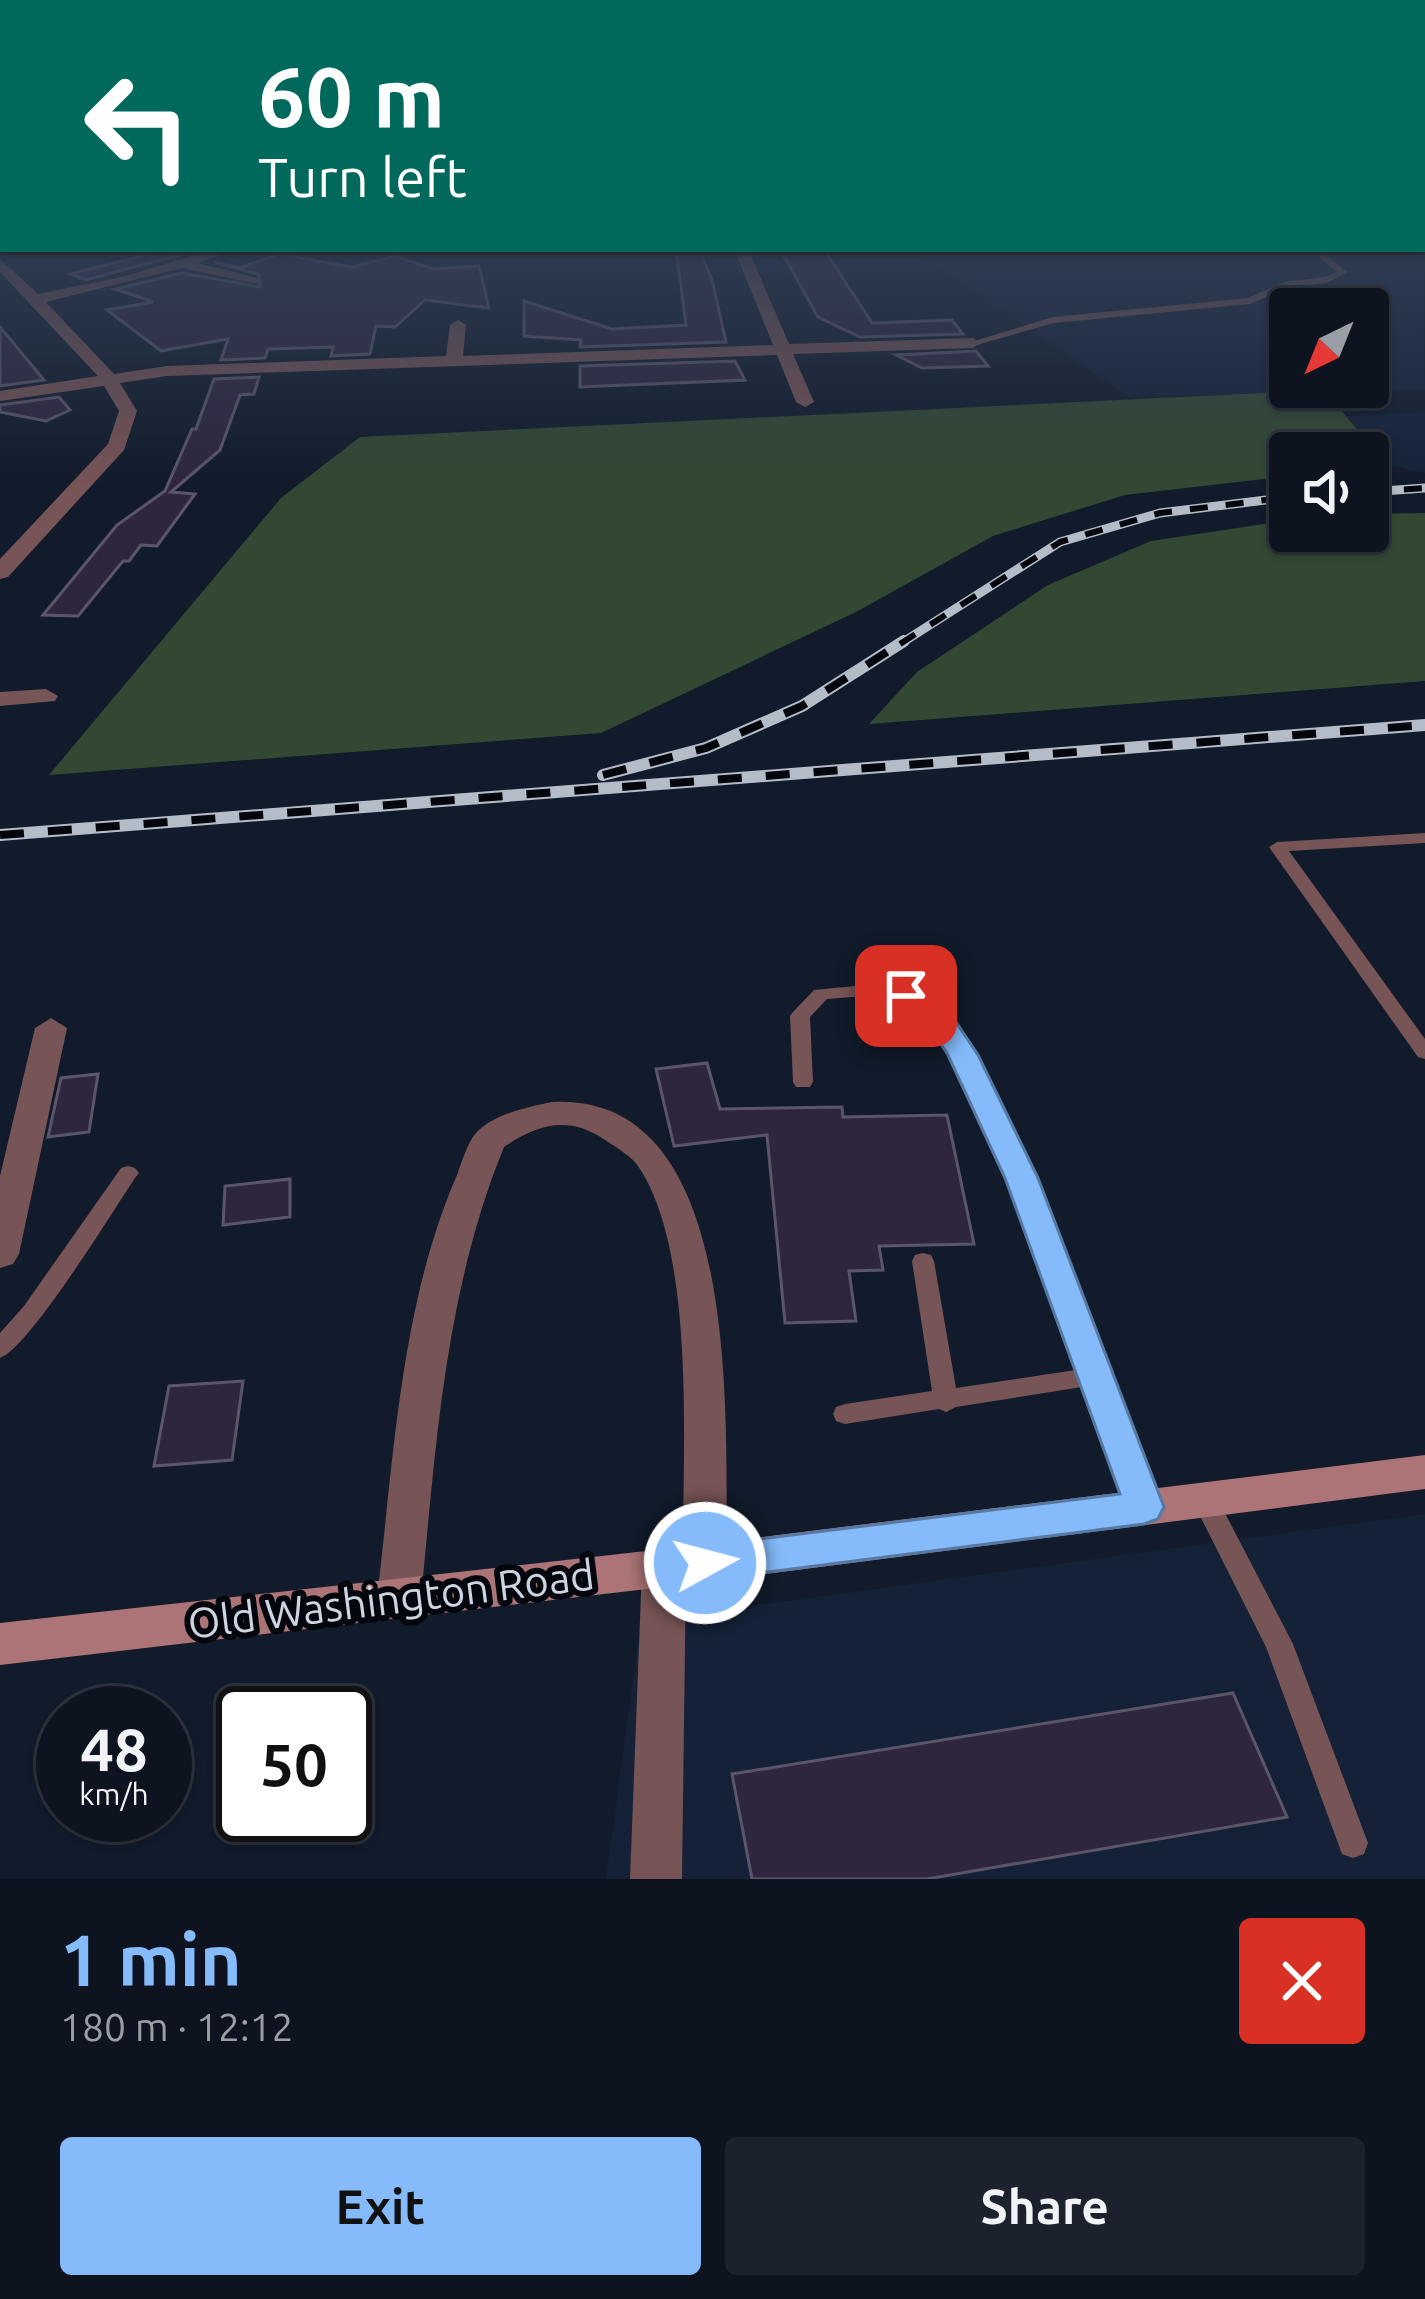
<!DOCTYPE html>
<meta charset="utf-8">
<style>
:root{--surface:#0d1420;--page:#1b212d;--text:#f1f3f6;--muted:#9a9ea5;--line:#2d333e;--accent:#85bbfb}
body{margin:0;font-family:Ubuntu,sans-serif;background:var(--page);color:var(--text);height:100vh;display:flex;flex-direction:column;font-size:45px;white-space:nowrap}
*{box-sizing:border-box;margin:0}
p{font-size:39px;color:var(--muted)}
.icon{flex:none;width:66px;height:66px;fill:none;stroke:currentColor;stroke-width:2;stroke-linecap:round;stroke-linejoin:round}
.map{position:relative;height:1879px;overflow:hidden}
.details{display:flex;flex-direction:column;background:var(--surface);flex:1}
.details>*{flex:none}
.guide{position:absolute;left:0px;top:0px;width:1425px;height:252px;box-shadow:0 3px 9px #0004,0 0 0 3px var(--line);background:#00695c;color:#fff;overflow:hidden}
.needle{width:78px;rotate:223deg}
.buttons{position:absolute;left:1269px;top:288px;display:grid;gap:24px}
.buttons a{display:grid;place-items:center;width:120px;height:120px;border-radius:12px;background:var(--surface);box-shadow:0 3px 9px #0004,0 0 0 3px var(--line);font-size:60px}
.speed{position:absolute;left:36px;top:1686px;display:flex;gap:24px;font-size:60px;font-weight:700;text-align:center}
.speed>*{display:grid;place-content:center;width:156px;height:156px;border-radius:50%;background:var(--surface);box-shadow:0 3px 9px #0004,0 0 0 3px var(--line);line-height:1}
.speed small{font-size:30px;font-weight:400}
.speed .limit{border:6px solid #111;border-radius:18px;background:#fff;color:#111}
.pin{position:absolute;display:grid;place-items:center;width:102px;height:102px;color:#fff;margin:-51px;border-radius:24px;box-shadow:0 6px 18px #0006}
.me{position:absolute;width:132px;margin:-66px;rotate:83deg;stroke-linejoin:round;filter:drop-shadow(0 0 9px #0008)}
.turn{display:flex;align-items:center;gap:42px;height:252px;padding:0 60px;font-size:54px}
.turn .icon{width:156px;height:156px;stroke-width:2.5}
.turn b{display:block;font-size:84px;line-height:102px}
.round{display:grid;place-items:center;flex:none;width:126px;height:126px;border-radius:12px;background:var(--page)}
.head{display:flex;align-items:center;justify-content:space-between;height:204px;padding:0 60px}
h1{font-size:72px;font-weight:600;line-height:90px;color:var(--accent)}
.primary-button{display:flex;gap:24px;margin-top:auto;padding:24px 60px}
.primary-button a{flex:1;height:138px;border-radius:12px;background:var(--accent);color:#111;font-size:48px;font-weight:600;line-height:138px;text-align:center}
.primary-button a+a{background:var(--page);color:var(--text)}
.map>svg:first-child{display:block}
</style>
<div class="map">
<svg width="1425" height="1879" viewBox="0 0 1425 1879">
<rect width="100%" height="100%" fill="#111b2b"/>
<path fill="#142137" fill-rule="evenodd" d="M1422,222l3,167 -296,8 -215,-148h508zM1290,309h78v78h-78z
M1425,412v61l-38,-8 -40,-49z
M1425,1514v365h-819l35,-258z"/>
<path fill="#324832" d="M1324,390l63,75 -19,2v-14h-78v23l-165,19 -132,41 -137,76 -255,121 -552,42 232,-277 79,-61z
M1425,513v168l-556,43 48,-52 131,-87 103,-44 139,-21v11h78v-17z"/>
<path fill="#2e263f" stroke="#5b556a" stroke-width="3" d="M676,249h23l13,31 14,62 -146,5 1,-7 -57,-4v-35l88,28 74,-4z
M780,249h44l48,74 80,-3 11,14 -103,3 -42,-20z
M165,250l18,4 -97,26 -16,-6z
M278,254l74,13 43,-11 38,13 46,-3 10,42 -64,-8 -30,27 -19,-1 -6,28 -39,2 2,-9 -65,2 -3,9 -44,2 7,-21 -67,12 -54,-41 46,-8 -38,-13 67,-16 78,14 -2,-13 -45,-12 27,6z
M0,327l44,53 -44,6z
M976,351l12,15 -66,2 -26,-13z
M735,361l10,19 -165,7v-21z
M259,377l-5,17 -14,1 -20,55 -49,42 24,2 -38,52 -16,-1 -12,16h-6l-45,55 -35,-1 74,-90 48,-34 27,-62h4l18,-50z
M59,397l11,13 -24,11 -46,-9v-7z
M707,1063l13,46 122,-2 1,10 104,-2 27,129 -95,2 4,24 -34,1 7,50 -71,2 -18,-188 -93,11 -18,-77z
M98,1074l-9,58 -41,5 13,-59z
M290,1179v38l-67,8 2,-39z
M243,1381l-11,79 -78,6 15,-80z
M1233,1693l54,124 -360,62h-175l-20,-105z"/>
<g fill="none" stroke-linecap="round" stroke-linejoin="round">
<path fill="#775455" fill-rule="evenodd" d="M1310,249h9l28,23 -20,11 -38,4 -39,17 -196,19 -81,23 -5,-3 85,-26 195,-19 36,-16 41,-5 12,-5z
M1425,833v10l-136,8 136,188v20l-7,-2 -149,-210 8,-5z
M865,985c28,0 57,4 78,24 29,28 45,75 62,112 58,126 103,257 152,386l-4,8 -9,3 -9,-3 -47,-129 -132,21 -10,5 -7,-3 -94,15 -9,-3 -3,-7 3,-7 9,-3 87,-13 -20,-130 3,-6 8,-2 8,2 3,6 22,127 126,-19c-33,-91 -66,-181 -107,-268 -15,-31 -27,-74 -58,-94 -26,-16 -61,-10 -90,-8l-17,18 3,65 -3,5h-14l-3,-5 -3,-66 3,-4 21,-22z
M128,1166l7,2 4,5 -4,5c-22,33 -106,170 -135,180v-25l24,-27 97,-138z
M1205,1489l9,3 79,152 75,199 -4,11 -11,4 -11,-4 -76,-207 -74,-147 4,-8z"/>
<path fill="#775455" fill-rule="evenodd" d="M214,249h22l-38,14 59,15v6l-75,-16 -136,34 68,72 53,-8 279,-10 4,-31 8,-5 8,5 -3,31 310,-11 -39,-96h14l41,95 184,-6 8,5 -8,5 -180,6 21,48 -9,5 -9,-5 -19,-47 -610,21 -47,7 17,28 -13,39 -116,127 -8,2v-20l108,-115 11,-33 -15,-25 -104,15v-10l98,-15 -98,-104v-13l38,35 88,-18z
M446,249h16v1l-7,4z
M46,689l12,7 -3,5 -55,5v-14z
M51,1018l16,10 -48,226 -6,10 -13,4v-92l35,-148z
M552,1102c197,-11 172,334 175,461l-6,13 -16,6 -16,-6 -3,-6 -4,309h-52l12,-311 6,-14 16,-5 16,5 3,7c-1,-105 14,-303 -43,-392 -8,-13 -23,-21 -35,-29 -36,-25 -67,-16 -101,7 -59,144 -68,298 -83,451l-6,14 -16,6 -16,-6 -6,-14c17,-140 23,-292 80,-423 5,-13 10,-32 19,-42 17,-19 52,-26 76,-31z"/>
<path fill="#ac7476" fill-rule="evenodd" d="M1425,1455v34l-761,98 -664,78v-42l664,-74z"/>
<defs>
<path id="rail-far1" d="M1368,492l57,-4
M900,644l160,-102 100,-29 130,-16"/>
<path id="rail" d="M603,775l103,-27 96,-42 102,-65
M0,835l1425,-110"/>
</defs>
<use href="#rail-far1" stroke="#b4bcc7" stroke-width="9"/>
<use href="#rail" stroke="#b4bcc7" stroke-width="12"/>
<use href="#rail-far1" stroke="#03060c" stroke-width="6" stroke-dasharray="18" stroke-linecap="butt"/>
<use href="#rail" stroke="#03060c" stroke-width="8" stroke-dasharray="24" stroke-linecap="butt"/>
</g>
<linearGradient id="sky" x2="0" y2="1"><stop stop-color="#090f18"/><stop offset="0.46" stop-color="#323f55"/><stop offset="1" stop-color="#323f55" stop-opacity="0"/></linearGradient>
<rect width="1425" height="485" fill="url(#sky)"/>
<path fill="#85bbfb" stroke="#567aa3" stroke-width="3" d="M906,987l38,17 34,51 60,123 126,329 -6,12 -14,5 -439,56 -14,-5 -6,-12 6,-12 14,-5 415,-52 -115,-316 -57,-123 -25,-38 -31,-21z"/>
<g text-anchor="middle" stroke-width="12" stroke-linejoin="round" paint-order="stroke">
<g font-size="42" fill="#ced5e0" stroke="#03060c">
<text transform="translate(391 1599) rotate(-7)" y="15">Old Washington Road</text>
</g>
</g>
</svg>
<div class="buttons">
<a><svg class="needle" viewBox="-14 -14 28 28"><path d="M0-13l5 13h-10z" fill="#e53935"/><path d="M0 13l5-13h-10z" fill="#9a9ea5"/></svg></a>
<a><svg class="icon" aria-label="sound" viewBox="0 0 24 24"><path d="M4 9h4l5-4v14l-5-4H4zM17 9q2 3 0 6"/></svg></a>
</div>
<div class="speed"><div>48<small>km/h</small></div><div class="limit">50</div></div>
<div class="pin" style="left:906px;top:996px;background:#d93025"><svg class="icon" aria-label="arrive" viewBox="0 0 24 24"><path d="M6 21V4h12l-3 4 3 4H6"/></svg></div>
<svg class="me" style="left:705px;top:1563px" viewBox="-20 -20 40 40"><circle r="17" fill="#85bbfb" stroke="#fff" stroke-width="3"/><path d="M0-11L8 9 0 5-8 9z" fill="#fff"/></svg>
<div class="guide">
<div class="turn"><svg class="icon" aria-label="left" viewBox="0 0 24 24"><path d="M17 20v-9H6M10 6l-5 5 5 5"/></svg><div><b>60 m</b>Turn left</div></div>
</div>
</div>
<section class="details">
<div class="head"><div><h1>1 min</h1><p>180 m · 12:12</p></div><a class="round" style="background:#d93025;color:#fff"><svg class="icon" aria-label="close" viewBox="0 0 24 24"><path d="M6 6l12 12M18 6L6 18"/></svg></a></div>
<div class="primary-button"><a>Exit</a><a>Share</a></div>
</section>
